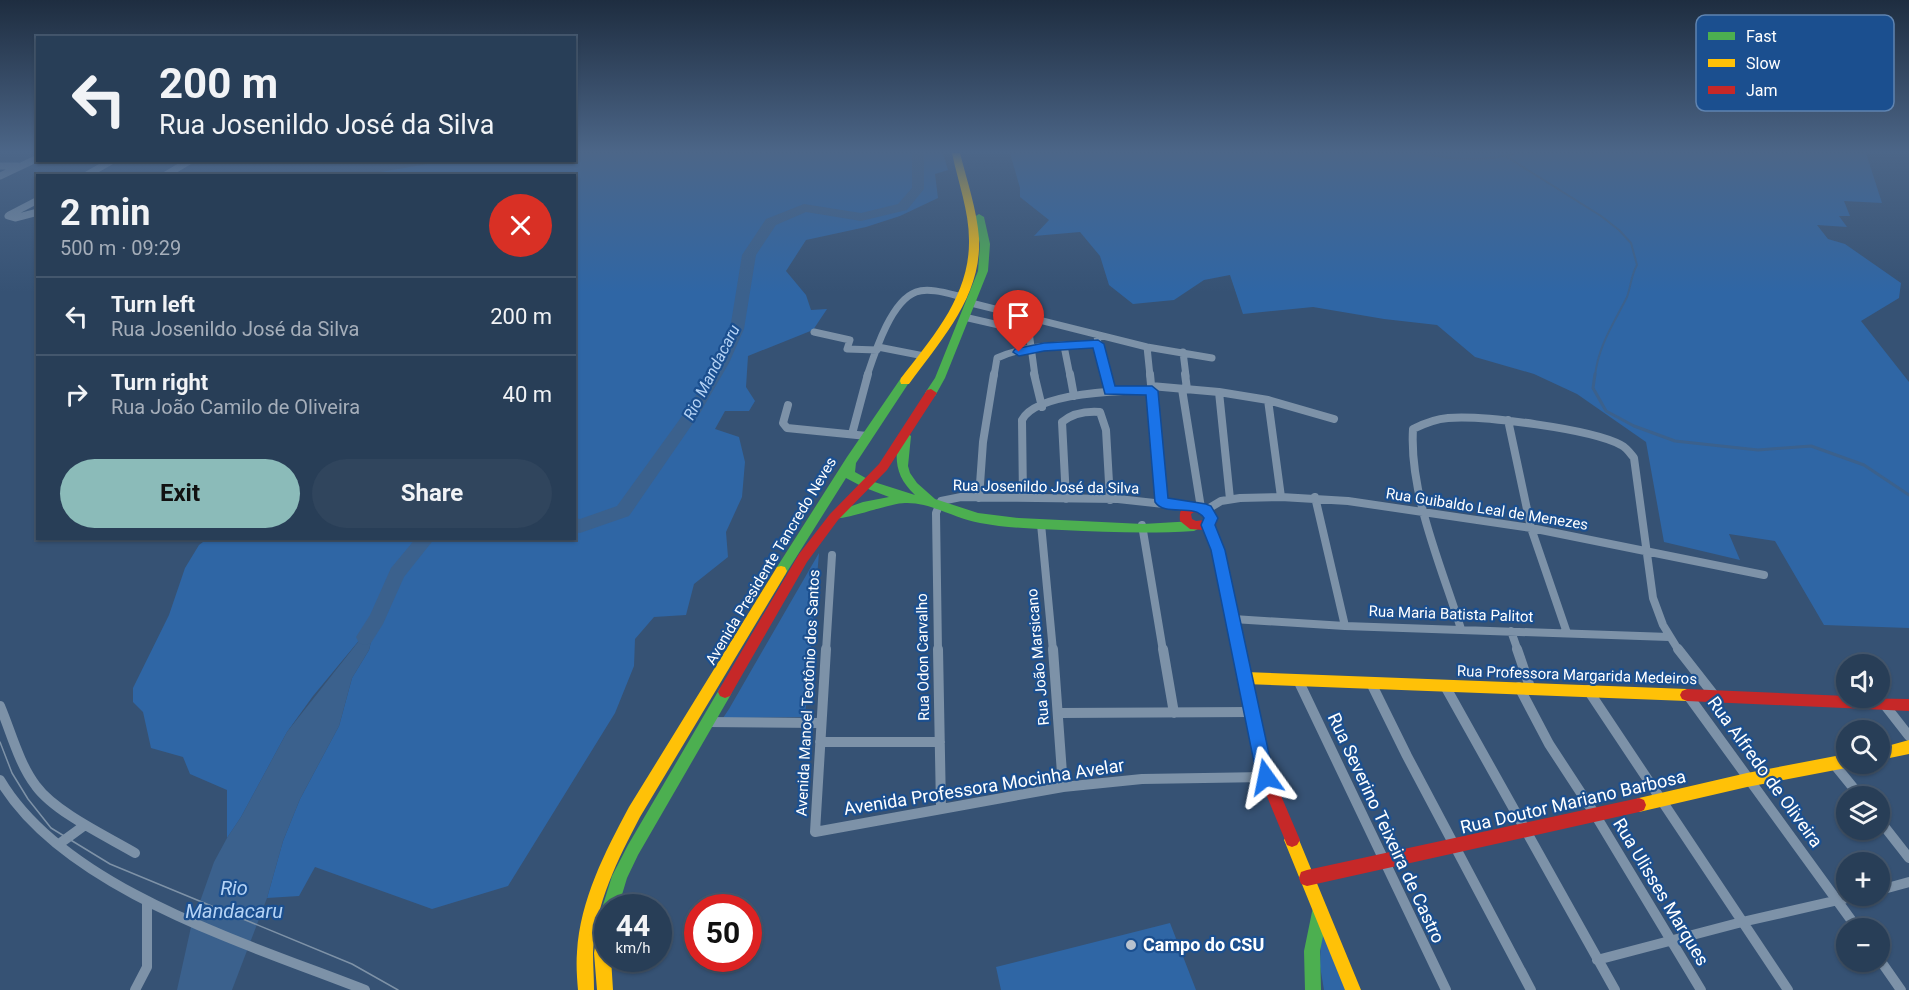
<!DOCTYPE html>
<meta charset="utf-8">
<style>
:root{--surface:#283e57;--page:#30455d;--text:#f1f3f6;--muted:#a5aeba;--line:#44576d;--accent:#8bbbb9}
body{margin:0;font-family:Roboto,sans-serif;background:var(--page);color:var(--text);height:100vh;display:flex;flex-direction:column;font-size:22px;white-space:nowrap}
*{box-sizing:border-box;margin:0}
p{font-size:20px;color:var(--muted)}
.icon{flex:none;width:33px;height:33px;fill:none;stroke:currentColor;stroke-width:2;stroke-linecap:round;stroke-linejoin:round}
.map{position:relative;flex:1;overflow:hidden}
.drawer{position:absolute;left:36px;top:174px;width:540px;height:366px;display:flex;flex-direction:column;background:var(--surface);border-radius:0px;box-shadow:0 2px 4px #0004,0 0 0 2px var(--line)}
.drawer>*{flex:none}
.guide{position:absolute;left:36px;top:36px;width:540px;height:126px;border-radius:0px;box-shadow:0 2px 4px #0004,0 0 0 2px var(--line);background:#283e57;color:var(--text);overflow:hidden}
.controls{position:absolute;left:1836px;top:654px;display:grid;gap:12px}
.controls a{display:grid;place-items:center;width:54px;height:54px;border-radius:50%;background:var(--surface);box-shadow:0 2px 4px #0004,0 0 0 2px var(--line);font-size:30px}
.speed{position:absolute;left:594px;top:894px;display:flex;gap:12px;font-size:30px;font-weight:700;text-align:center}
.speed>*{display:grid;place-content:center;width:78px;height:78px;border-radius:50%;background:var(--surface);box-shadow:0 2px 4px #0004,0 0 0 2px var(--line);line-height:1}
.speed small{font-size:15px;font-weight:400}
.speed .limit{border:9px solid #d22;background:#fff;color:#111}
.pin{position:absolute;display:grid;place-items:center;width:51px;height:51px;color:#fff;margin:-62px -26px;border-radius:50% 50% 50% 0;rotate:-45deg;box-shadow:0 0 6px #0007}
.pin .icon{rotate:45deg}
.me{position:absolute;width:66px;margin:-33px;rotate:348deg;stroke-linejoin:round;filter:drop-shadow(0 0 4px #0008)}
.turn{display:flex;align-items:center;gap:21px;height:126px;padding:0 24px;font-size:27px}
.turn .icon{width:78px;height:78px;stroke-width:2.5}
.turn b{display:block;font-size:42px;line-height:51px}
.round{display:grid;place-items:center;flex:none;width:63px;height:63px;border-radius:32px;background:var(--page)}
.summary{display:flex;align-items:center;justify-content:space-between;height:102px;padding:0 24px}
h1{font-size:36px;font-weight:700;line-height:45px}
.action{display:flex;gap:12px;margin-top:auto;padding:12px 24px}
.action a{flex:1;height:69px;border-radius:36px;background:var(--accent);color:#111;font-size:24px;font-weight:700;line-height:69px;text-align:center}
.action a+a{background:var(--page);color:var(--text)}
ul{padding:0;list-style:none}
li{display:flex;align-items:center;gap:18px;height:78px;padding:0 24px;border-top:2px solid var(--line)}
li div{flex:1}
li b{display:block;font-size:22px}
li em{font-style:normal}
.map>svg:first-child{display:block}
</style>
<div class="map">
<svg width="1909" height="990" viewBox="0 0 1909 990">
<rect width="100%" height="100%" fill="#365274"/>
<path fill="#2f66a5" d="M575,153h368l5,17 -13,4 3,24 -38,18 -34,11 -60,13 -20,31 20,24 5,15 16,-1 -14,21 -65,26 -2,31 9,14 -6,10h-24l-10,18 24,8 6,25 -3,35 -16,35 2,25 -34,27 -8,31 -32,2 -19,22 -1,27 -19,47 -107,173 -76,23 -117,-42 -16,29 -32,2 16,-57 17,-42 39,-73 13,-48 17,-28 7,-30 -63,76 -26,36 -46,85 -14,21v-48l-37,-16 -7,-17 -32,-9 -8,-36 -10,-10v-14l36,-73 16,-47 14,-23 8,-6 367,-1v-362l-211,-1 82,-14 129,-1z
M1010,153h856l16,50 -38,-2 6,15h-11l8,11 -30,-2 11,14 17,5 56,39 -2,15 -38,23 48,61v246l-85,-3 -49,-84 -46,-7 11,26 -76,-18 -18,-100 -69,-48 -43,-20 -59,-17 -38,-32 -53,-6 -71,-12 -70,7 -13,-39 -26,5 -30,20 -41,4 -24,-19 -9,-29 -20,-24 -46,4 15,-16 -29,-23v-9z
M819,553l-14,164 -82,1 6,-9z
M1170,923l26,67h-195l-5,-23z
M1321,929l25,61h-22l-4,-24z"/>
<path fill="#3b618d" d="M377,618l-8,32 -17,28 -13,48 -39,73 -17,42 -16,57 -35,92h-55l14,-63 23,-65 13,-24 14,-21 46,-85z"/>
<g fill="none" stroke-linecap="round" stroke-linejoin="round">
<path stroke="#3b618d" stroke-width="2" d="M1420,153c33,7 65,9 97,0
M1507,157l94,59 18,14 12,13 6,22c-6,10 -6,21 -10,32 -13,26 -29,49 -32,79"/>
<path stroke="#3b618d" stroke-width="3" d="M1595,374l-2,14 13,23 28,15 41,15 83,9 53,-4 53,19 45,30"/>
<path fill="#3b618d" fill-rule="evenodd" d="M912,153h12v36l-17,21 -46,11 -55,-9 -30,13 -20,30 -12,74 -15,34 -29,50 -71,103 -49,17 -6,-1v-14l6,1 37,-13 73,-101 25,-42 15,-34 12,-74 24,-36 38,-15 57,9 37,-9 14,-16z
M416,538h19l-31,39 -21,47 -12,19 -6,2 -6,-2 -3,-6 14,-22 21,-47z"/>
<path stroke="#7d92a8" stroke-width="7" d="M0,166h18
M0,176l38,-18
M85,176l28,-16
M164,176l27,-16
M9,215l29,-15
M8,216l7,2 23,-6
M971,303l176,44 65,11
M964,317l65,15 6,44
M814,332l36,8 -3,9 30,1
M1098,344l8,32
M1064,346l6,30
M878,347l46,9
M1147,347l3,29
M1183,352l3,24
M867,376c8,-24 24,-75 49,-84 13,-5 34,2 47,5
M994,376l3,-18c30,-14 68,-13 101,-14l-1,-9"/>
<path stroke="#7d92a8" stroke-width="8" d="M1034,374l8,33
M1070,374l4,22
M1106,374l4,17
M1150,374l12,129
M1185,374l2,15
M1151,386l68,6 49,8 66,19
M1182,389l19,119
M1219,392l11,107
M1268,400l13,97
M788,405l-5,18 4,5 80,8
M1508,420l23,108 36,105
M852,434l16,-60
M1315,497l30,129
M979,498l4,-56 11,-68
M1023,498l-1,-78c14,-28 102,-30 130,-29
M1066,499l-4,-77c11,-9 24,-11 38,-10l6,18 4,70
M1206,510l15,-9 19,-3 41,-1 67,4 183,27 233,47
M1041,524l12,127
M1142,525l21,126
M1233,619l112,7 324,11
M1461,629c-19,-61 -52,-135 -48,-200 12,-6 22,-10 35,-11 34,-3 144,11 173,27 6,3 9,8 13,13l19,140 10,27 16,26
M1511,631l7,20
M826,651l6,-96
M938,651l-2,-138 5,-12 20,-4 157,2 73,8"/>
<path stroke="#7d92a8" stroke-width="10" d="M826,649l-11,183 248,-45 79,-8 124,-2
M938,649l3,159
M1053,649l10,138
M1163,649l11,64
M1517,649l13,38
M1678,649l36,46
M1298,680l148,310
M1371,683l36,73 124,234
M1445,686l170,304
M1519,687l30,57 47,72 105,174
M1588,690l200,300
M1687,694l170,234
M1884,704l25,32
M0,706c11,26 19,58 36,80 19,26 70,50 99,67
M1059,713l193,-1
M707,722l113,1
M820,742h120
M1834,764l26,32
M0,780c65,110 251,165 365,210
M1880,821l29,37
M59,844l26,-19
M1880,890l29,-8
M1597,960l145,-38 114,-26
M1880,960l21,30
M135,990l12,-23v-65"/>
<path fill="#4caf50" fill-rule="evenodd" d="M979,214l5,3 6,27 -2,27 -43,107 -10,18 -4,1 -6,-4 10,-15 43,-107 2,-27 -6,-27z
M905,377l5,4 -54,82 -1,9 16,9 44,14c-19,-18 -21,-34 -16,-59l6,-4 6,4 -3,30 2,7 7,10 18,16 43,14 41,5 124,6 51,-3 4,2 2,3 -2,3 -4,2c-46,3 -87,1 -132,-1 -27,-1 -55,-2 -82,-7 -25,-4 -49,-21 -75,-20 -15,0 -62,18 -70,15l-2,-3 2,-3 28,-10 26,-5 -26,-10 -17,-9 -61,97 -4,1 -4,-1 -2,-4 2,-4 70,-110 54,-79z
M725,686l5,2 2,4 -2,4 -92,159 -11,23 -9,30h-10v7l-4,-1 -2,-6 10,-32 16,-31 92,-157z
M1320,904l6,2 2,6 -8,39 1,39h-16l-1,-39 8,-39 2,-6z"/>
<path fill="#ffc107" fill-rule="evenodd" d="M952,153h8c7,28 17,57 19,85 3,58 -38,102 -70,146h-8l-1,-3 1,-3c32,-41 69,-83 68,-138 0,-29 -11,-58 -17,-87z
M781,566l4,1 2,4 -2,4 -145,242c-22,42 -45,87 -47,136 0,12 1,25 1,37h-16c-1,-12 -2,-25 -1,-38 3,-52 28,-100 52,-145l148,-240z
M1245,672l442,17 5,2 2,4 -2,4 -5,2 -442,-17 -5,-2 -2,-4 2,-4z
M1909,740v14l-29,6v-12z
M1846,754v10h6l-6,4 -99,19 -108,25 -5,-2 -2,-5 2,-5 5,-2 108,-25z
M1292,833l5,2 64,155h-16l-61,-150 3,-5z
M608,908v50h3l2,32h-16l-3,-37 6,-37 2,-6z"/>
<path fill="#c62828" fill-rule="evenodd" d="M931,389l6,4 -50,77 -49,50 -31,42 -77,134 -5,2 -5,-2 -2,-4 2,-4 79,-134 31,-40 49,-50 48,-74z
M1191,502c15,2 23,5 26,20l-2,4 9,24 49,227 27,63 -3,5 -5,2 -5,-2 -28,-68 -47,-227 -8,-20 -14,-1 -10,-8c-1,-9 1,-16 11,-19zM1194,512l9,4 2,4 -9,1 -4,-2 -1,-5z
M1687,689l159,7v2l63,1v12l-222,-10 -5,-2 -2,-4 2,-4z
M1639,798l5,2 2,5 -2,5 -5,2 -332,74 -6,-2 -2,-6 2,-6 6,-2z"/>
<path stroke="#7e92a7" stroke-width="1.5" d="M0,742l12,31 16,26 23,29 59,36 242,100 46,26"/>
</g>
<linearGradient id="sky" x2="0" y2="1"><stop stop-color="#1e2d40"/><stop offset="0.52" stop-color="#4c6688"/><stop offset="1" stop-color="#4c6688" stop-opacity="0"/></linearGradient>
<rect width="1909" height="292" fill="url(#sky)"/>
<path fill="#1a73e8" stroke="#114b97" stroke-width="1.5" d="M1098,340l6,4 11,42h37l6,5 10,107 38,6 5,2 7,12 -3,7 10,25 49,227 -2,6 -6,2 -6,-2 -3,-6 -46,-227 -10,-25 3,-7c-10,-15 -39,-1 -49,-16l-9,-107 -41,-1 -12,-46 -49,3 -25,5 -6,-4 2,-3 29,-6z"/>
<circle fill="#b9c2ce" stroke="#1b4f8f" stroke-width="2" cx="1131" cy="945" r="6"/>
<g text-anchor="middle" stroke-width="4.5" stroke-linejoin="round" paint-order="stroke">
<g font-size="15" fill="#fff" stroke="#1b4f8f">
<text transform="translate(1046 487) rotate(1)" y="5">Rua Josenildo José da Silva</text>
<text transform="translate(1487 509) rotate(9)" y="5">Rua Guibaldo Leal de Menezes</text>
<text transform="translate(771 561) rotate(-59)" y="5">Avenida Presidente Tancredo Neves</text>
<text transform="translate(1451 614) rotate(2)" y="5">Rua Maria Batista Palitot</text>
<text transform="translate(923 657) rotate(-91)" y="5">Rua Odon Carvalho</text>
<text transform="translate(1038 657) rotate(-95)" y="5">Rua João Marsicano</text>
<text transform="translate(1577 675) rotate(2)" y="5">Rua Professora Margarida Medeiros</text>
<text transform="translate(808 693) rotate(-87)" y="5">Avenida Manoel Teotônio dos Santos</text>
</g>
<g font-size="16" font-style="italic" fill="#b5d3f5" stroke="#1b4f8f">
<text transform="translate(711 372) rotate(-63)" y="6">Rio Mandacaru</text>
</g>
<g font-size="18" fill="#fff" stroke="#1b4f8f">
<text transform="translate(1765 772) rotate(54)" y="6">Rua Alfredo de Oliveira</text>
<text transform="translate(984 787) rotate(-9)" y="6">Avenida Professora Mocinha Avelar</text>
<text transform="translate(1573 802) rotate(-13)" y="6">Rua Doutor Mariano Barbosa</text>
<text transform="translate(1386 828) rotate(65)" y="6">Rua Severino Teixeira de Castro</text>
<text transform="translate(1661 892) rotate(59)" y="6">Rua Ulisses Marques</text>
</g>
<g font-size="18" font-weight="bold" fill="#fff" stroke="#1b4f8f" text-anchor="start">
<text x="1143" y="951">Campo do CSU</text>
</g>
<g font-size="20" font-style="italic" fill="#b5d3f5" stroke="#1b4f8f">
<text x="234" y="895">Rio<tspan x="234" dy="23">Mandacaru</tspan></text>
</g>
</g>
<rect x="1696" y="15" width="198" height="96" rx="9" fill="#1b4f8f" stroke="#5f84b1" stroke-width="1.5"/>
<rect x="1708" y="32" width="27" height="8" fill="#4caf50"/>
<rect x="1708" y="59" width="27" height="8" fill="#ffc107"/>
<rect x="1708" y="86" width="27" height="8" fill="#c62828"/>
<g font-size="16" fill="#fff">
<text x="1746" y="42">Fast</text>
<text x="1746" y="69">Slow</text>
<text x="1746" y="96">Jam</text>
</g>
</svg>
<div class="controls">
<a><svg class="icon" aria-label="sound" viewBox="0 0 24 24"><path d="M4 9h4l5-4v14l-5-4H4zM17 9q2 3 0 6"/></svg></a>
<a><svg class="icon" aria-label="search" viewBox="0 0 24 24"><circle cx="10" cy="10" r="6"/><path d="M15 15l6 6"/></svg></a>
<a><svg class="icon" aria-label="layers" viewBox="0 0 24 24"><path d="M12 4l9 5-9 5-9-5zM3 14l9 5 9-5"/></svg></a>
<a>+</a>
<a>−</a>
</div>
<div class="speed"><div>44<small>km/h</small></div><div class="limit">50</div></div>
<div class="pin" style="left:1019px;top:352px;background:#d93025"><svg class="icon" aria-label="arrive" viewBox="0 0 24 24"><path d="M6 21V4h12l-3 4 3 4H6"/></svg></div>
<svg class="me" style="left:1266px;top:777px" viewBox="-20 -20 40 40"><path d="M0-17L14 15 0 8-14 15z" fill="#1a73e8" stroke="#fff" stroke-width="4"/></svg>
<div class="guide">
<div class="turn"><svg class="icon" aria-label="left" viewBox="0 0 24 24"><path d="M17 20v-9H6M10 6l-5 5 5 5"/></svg><div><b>200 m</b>Rua Josenildo José da Silva</div></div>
</div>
<section class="drawer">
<div class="summary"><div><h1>2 min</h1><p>500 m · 09:29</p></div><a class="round" style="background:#d93025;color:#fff"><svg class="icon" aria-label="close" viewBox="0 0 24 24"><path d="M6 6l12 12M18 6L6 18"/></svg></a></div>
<ul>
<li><svg class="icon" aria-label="left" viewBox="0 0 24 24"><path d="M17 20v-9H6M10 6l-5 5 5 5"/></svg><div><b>Turn left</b><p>Rua Josenildo José da Silva</p></div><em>200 m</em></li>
<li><svg class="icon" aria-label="right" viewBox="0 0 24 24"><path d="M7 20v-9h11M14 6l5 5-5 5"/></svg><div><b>Turn right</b><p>Rua João Camilo de Oliveira</p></div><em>40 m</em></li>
</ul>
<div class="action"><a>Exit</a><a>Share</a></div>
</section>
</div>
